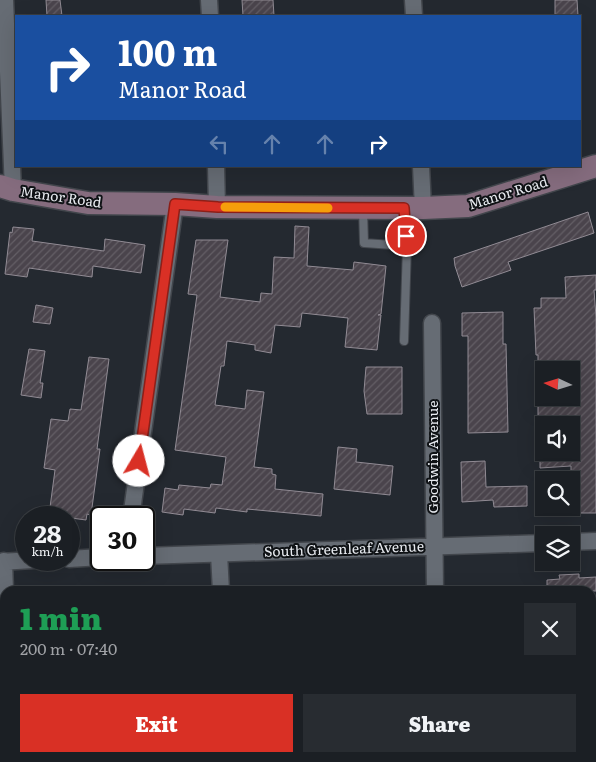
<!DOCTYPE html>
<meta charset="utf-8">
<style>
:root{--surface:#1b1f24;--page:#282c31;--text:#f1f3f6;--muted:#a0a2a6;--line:#393d41;--accent:#d93025}
body{margin:0;font-family:Literata,serif;background:var(--page);color:var(--text);height:100vh;display:flex;flex-direction:column;font-size:19px;white-space:nowrap}
*{box-sizing:border-box;margin:0}
p{font-size:16px;color:var(--muted)}
.icon{flex:none;width:28px;height:28px;fill:none;stroke:currentColor;stroke-width:2;stroke-linecap:round;stroke-linejoin:round}
.map{position:relative;flex:1;overflow:hidden}
.panel{position:absolute;left:0px;top:586px;width:596px;height:176px;display:flex;flex-direction:column;background:var(--surface);border-radius:15px 15px 0 0;box-shadow:0 5px 20px #0002,0 0 0 1px var(--line)}
.panel>*{flex:none}
.banner{position:absolute;left:15px;top:15px;width:566px;height:152px;border-radius:0px;box-shadow:0 5px 20px #0002,0 0 0 1px var(--line);background:#1a4fa0;color:#fff;overflow:hidden}
.needle{width:32px;rotate:274deg}
.buttons{position:absolute;left:535px;top:361px;display:grid;gap:10px}
.buttons a{display:grid;place-items:center;width:45px;height:45px;border-radius:0px;background:var(--surface);box-shadow:0 5px 20px #0002,0 0 0 1px var(--line);font-size:25px}
.speed{position:absolute;left:15px;top:506px;display:flex;gap:10px;font-size:25px;font-weight:700;text-align:center}
.speed>*{display:grid;place-content:center;width:65px;height:65px;border-radius:50%;background:var(--surface);box-shadow:0 5px 20px #0002,0 0 0 1px var(--line);line-height:1}
.speed small{font-size:12px;font-weight:400}
.speed .limit{border:2px solid #111;border-radius:8px;background:#fff;color:#111}
.pin{position:absolute;display:grid;place-items:center;width:42px;height:42px;color:#fff;margin:-21px;border:2px solid #fff;border-radius:50%;box-shadow:0 1px 5px #0007}
.me{position:absolute;width:55px;margin:-28px;rotate:8deg;stroke-linejoin:round;filter:drop-shadow(0 0 4px #0008)}
.turn{display:flex;align-items:center;gap:18px;height:105px;padding:0 20px;font-size:22px}
.turn .icon{width:65px;height:65px;stroke-width:2.5}
.turn b{display:block;font-size:35px;line-height:42px}
.lanes{display:flex;align-items:center;height:48px;padding:0 20px;background:#0003;justify-content:center;gap:25px;direction:ltr}
.lanes .off{opacity:.35}
.round{display:grid;place-items:center;flex:none;width:52px;height:52px;border-radius:0px;background:var(--page)}
.head{display:flex;align-items:center;justify-content:space-between;height:85px;padding:0 20px}
h1{font-size:30px;font-weight:800;line-height:38px;color:#1e9e55}
.button{display:flex;gap:10px;margin-top:auto;padding:10px 20px}
.button a{flex:1;height:58px;border-radius:0px;background:var(--accent);color:#fff;font-size:20px;font-weight:800;line-height:58px;text-align:center}
.button a+a{background:var(--page);color:var(--text)}
.map>svg:first-child{display:block}
</style>
<div class="map">
<svg width="596" height="762" viewBox="0 0 596 762">
<defs>
<pattern id="building-hatch" width="6" height="6" patternUnits="userSpaceOnUse" patternTransform="scale(1.25)"><rect width="6" height="6" fill="#4a444c"/><path d="M-1 1l2-2M0 6l6-6M5 7l2-2" fill="none" stroke="#645f66"/></pattern>
</defs>
<rect width="100%" height="100%" fill="#242930"/>
<path fill="url(#building-hatch)" stroke="#918b94" d="M46,0h14l2,16h-15z
M242,0h31l1,16h-31z
M555,0h22l1,16h-23z
M588,212l6,21 -86,29 3,8 -49,17 -7,-21 -1,-8z
M295,226l14,1 -2,39 46,4 1,-8 32,4 -5,48 -3,1h3l-4,35 -32,-3 3,-29 -46,-5 -2,14 -25,-2 -4,28 -16,-3v-5l-28,-4 -3,25h-3l-6,39 30,4 2,-19 17,2 -10,75 18,2v5l4,1 -1,14 48,5 -2,22 -74,-7v3l-31,-4 -1,5 -31,-4 -1,6 -21,-3 3,-24 13,2 1,-5 31,3 1,-4 11,1 4,-28 -51,-7 22,-155 -9,-1 8,-54h32l-8,57 40,5 1,-9 11,1 2,-37 20,1z
M13,227l21,2 -2,12 72,10 1,-12 40,6 -4,28 -48,-7 -1,11 -63,-9 -2,9 -22,-3 5,-42 2,1z
M596,275v15h-2l2,27v196h-21v-3h-4v-44l-31,2v-16h31v-27h-33v-27h33v-28h-33v-15h-2l-2,-47h7v-10h25l-1,-21z
M36,305l17,3 -3,16 -17,-2z
M503,312v32h3l2,88 -40,1v-97h-6v-23z
M29,349l16,2 -5,32h3l-2,15 -20,-3z
M89,357l20,2 -12,90h3l-9,66 -4,-1 -1,6 -37,-5 6,-45 -11,-2 7,-49 17,2 2,-12 11,1z
M366,367h36v47h-35l-3,-23z
M338,447l19,2 -1,13 37,4 -3,29 -56,-6z
M485,461l1,26 41,-1v20l-33,1 -1,-7 -31,2 -1,-40z
M579,574v4l17,-1v14h-49v-11l13,-1 -1,-4z"/>
<g fill="none" stroke-linecap="round" stroke-linejoin="round">
<defs>
<path id="lane" d="M363,209l1,34 43,3
M404,210l3,36 -3,95"/>
<path id="street" d="M5,0l8,190
M209,0l1,16
M413,0l1,16
M216,166l1,41
M421,166l2,42
M432,323l3,268
M131,518l44,-314
M571,542l25,-1
M219,554l2,37
M144,556l400,-13
M69,559l32,-2
M4,561l1,30
M0,562l33,-2
M10,758l1,4
M226,758v4
M440,758v4"/>
<path id="secondary" d="M0,186l13,4 75,13 87,1 42,3 206,1 45,-2 128,-40"/>
</defs>
<use href="#lane" stroke="#42464c" stroke-width="10"/>
<use href="#street" stroke="#42464c" stroke-width="19"/>
<use href="#secondary" stroke="#42464c" stroke-width="25"/>
<use href="#lane" stroke="#666c74" stroke-width="8"/>
<use href="#street" stroke="#666c74" stroke-width="16"/>
<use href="#secondary" stroke="#856c7e" stroke-width="22"/>
</g>
<g fill="none" stroke-linecap="round" stroke-linejoin="round">
<defs>
<path id="route" d="M139,461l36,-257 43,3 186,1 2,28"/>
</defs>
<use href="#route" stroke="#8d1f18" stroke-width="12"/>
<use href="#route" stroke="#d93025" stroke-width="9"/>
<path stroke="#f59e0b" stroke-width="9" d="M225,207l103,1"/>
</g>
<g text-anchor="middle" stroke-width="4" stroke-linejoin="round" paint-order="stroke">
<g font-size="14" fill="#e8ebf0" stroke="#0f1215">
<text transform="translate(508 193) rotate(-17)" y="5">Manor Road</text>
<text transform="translate(61 197) rotate(8)" y="5">Manor Road</text>
<text transform="translate(433 457) rotate(-90)" y="5">Goodwin Avenue</text>
<text transform="translate(344 549) rotate(-2)" y="5">South Greenleaf Avenue</text>
</g>
</g>
</svg>
<div class="buttons">
<a><svg class="needle" viewBox="-14 -14 28 28"><path d="M0-13l5 13h-10z" fill="#e53935"/><path d="M0 13l5-13h-10z" fill="#a0a2a6"/></svg></a>
<a><svg class="icon" aria-label="sound" viewBox="0 0 24 24"><path d="M4 9h4l5-4v14l-5-4H4zM17 9q2 3 0 6"/></svg></a>
<a><svg class="icon" aria-label="search" viewBox="0 0 24 24"><circle cx="10" cy="10" r="6"/><path d="M15 15l6 6"/></svg></a>
<a><svg class="icon" aria-label="layers" viewBox="0 0 24 24"><path d="M12 4l9 5-9 5-9-5zM3 14l9 5 9-5"/></svg></a>
</div>
<div class="speed"><div>28<small>km/h</small></div><div class="limit">30</div></div>
<div class="pin" style="left:406px;top:236px;background:#d93025"><svg class="icon" aria-label="arrive" viewBox="0 0 24 24"><path d="M6 21V4h12l-3 4 3 4H6"/></svg></div>
<svg class="me" style="left:139px;top:461px" viewBox="-20 -20 40 40"><circle r="19" fill="#fff"/><path d="M0-13L10 11 0 6-10 11z" fill="#d93025"/></svg>
<div class="banner">
<div class="turn"><svg class="icon" aria-label="right" viewBox="0 0 24 24"><path d="M7 20v-9h11M14 6l5 5-5 5"/></svg><div><b>100 m</b>Manor Road</div></div>
<div class="lanes"><svg class="icon off" aria-label="left" viewBox="0 0 24 24"><path d="M17 20v-9H6M10 6l-5 5 5 5"/></svg><svg class="icon off" aria-label="ahead" viewBox="0 0 24 24"><path d="M12 20V5M6 11l6-6 6 6"/></svg><svg class="icon off" aria-label="ahead" viewBox="0 0 24 24"><path d="M12 20V5M6 11l6-6 6 6"/></svg><svg class="icon" aria-label="right" viewBox="0 0 24 24"><path d="M7 20v-9h11M14 6l5 5-5 5"/></svg></div>
</div>
<section class="panel">
<div class="head"><div><h1>1 min</h1><p>200 m · 07:40</p></div><a class="round"><svg class="icon" aria-label="close" viewBox="0 0 24 24"><path d="M6 6l12 12M18 6L6 18"/></svg></a></div>
<div class="button"><a>Exit</a><a>Share</a></div>
</section>
</div>
